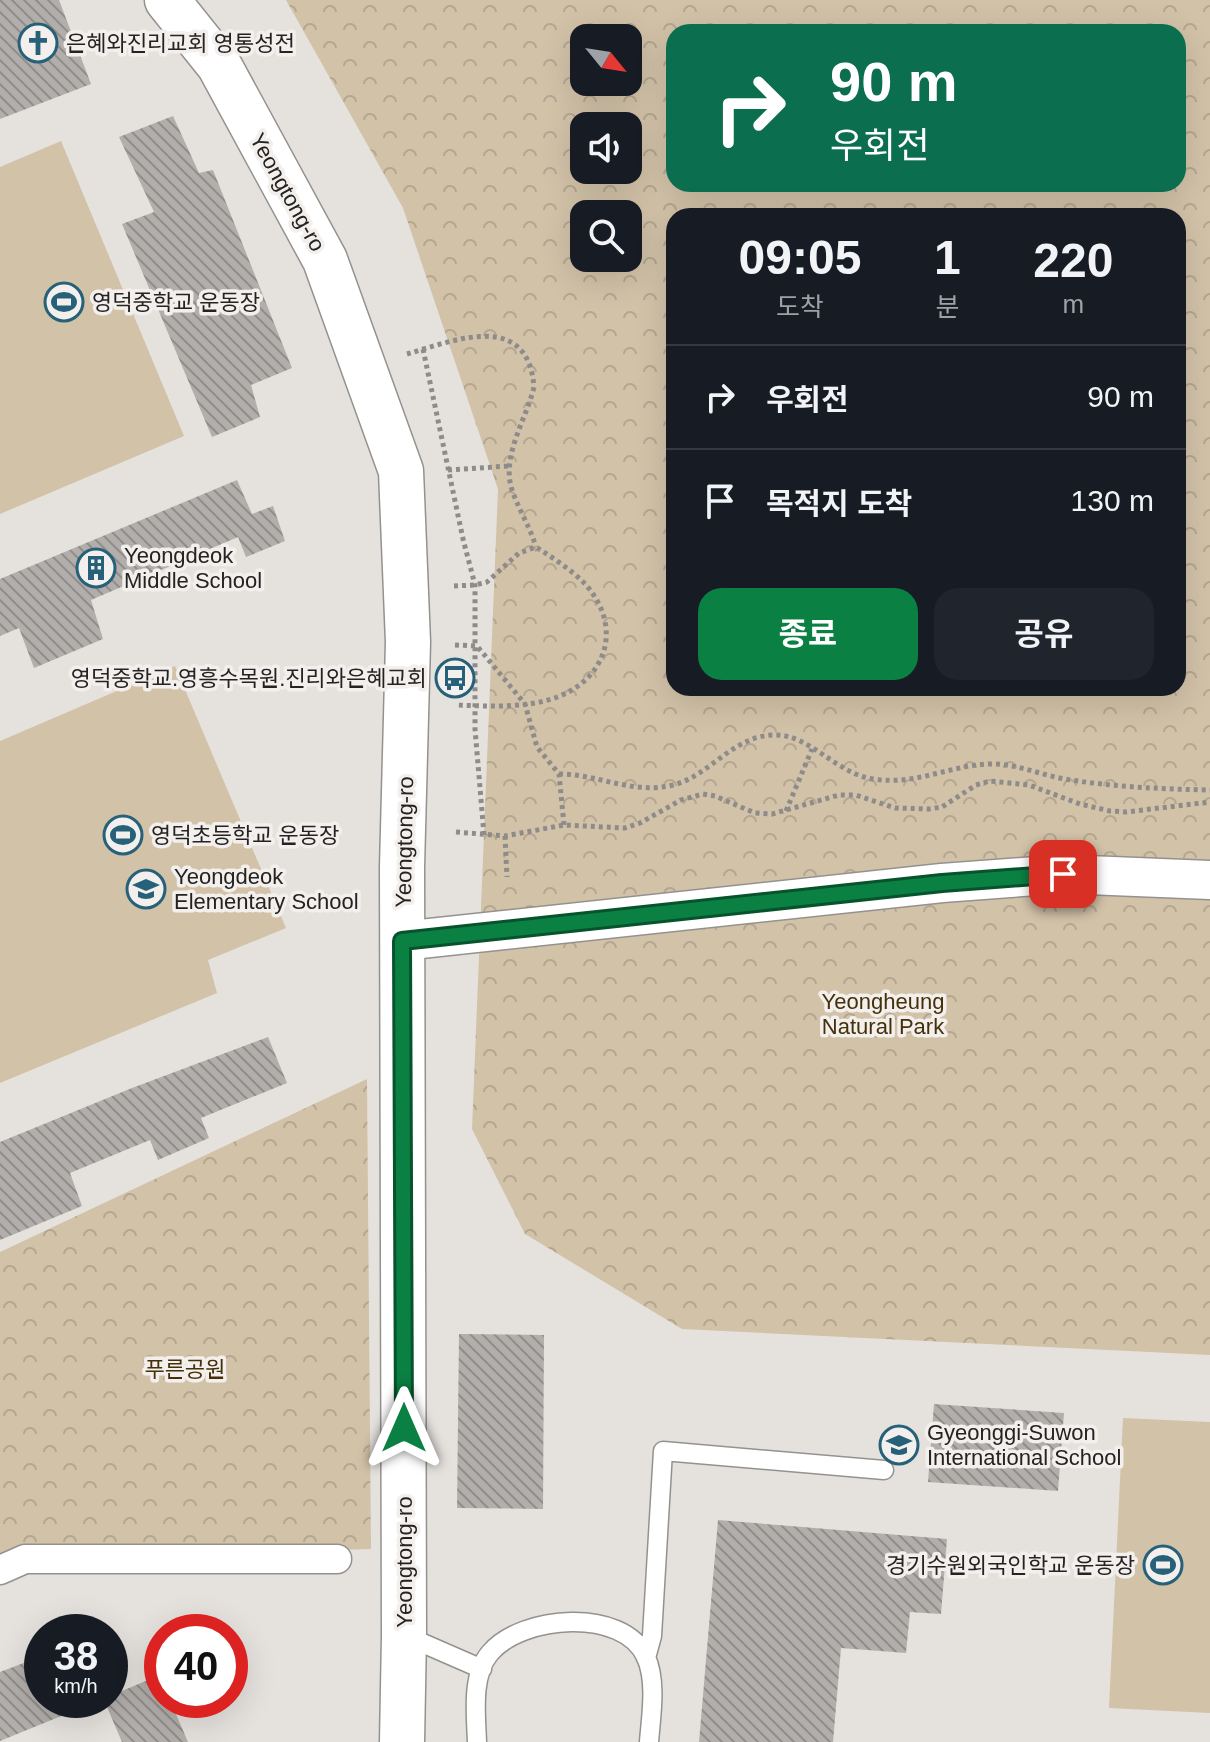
<!DOCTYPE html>
<html lang="ko">
<meta charset="utf-8">
<style>
:root{--surface:#171b24;--page:#20242c;--text:#f1f3f6;--muted:#9ea1a6;--line:#363941;--accent:#0b8043}
body{margin:0;font-family:Helvetica,"Noto Sans KR",sans-serif;background:var(--page);color:var(--text);height:100vh;display:flex;flex-direction:column;font-size:30px;white-space:nowrap}
*{box-sizing:border-box;margin:0}
p{font-size:26px;color:var(--muted)}
.icon{flex:none;width:44px;height:44px;fill:none;stroke:currentColor;stroke-width:2;stroke-linecap:round;stroke-linejoin:round}
.map{position:relative;flex:1;overflow:hidden}
.panel{position:absolute;left:666px;top:208px;width:520px;height:488px;display:flex;flex-direction:column;background:var(--surface);border-radius:24px;box-shadow:0 8px 32px #0002}
.panel>*{flex:none}
.banner{position:absolute;left:666px;top:24px;width:520px;height:168px;border-radius:24px;box-shadow:0 8px 32px #0002;background:#0b6e4f;color:#fff;overflow:hidden}
.needle{width:52px;rotate:120deg}
.controls{position:absolute;left:570px;top:24px;display:grid;gap:16px}
.controls a{display:grid;place-items:center;width:72px;height:72px;border-radius:16px;background:var(--surface);box-shadow:0 8px 32px #0002;font-size:40px}
.speed{position:absolute;left:24px;top:1614px;display:flex;gap:16px;font-size:40px;font-weight:700;text-align:center}
.speed>*{display:grid;place-content:center;width:104px;height:104px;border-radius:50%;background:var(--surface);box-shadow:0 8px 32px #0002;line-height:1}
.speed small{font-size:20px;font-weight:400}
.speed .limit{border:12px solid #d22;background:#fff;color:#111}
.pin{position:absolute;display:grid;place-items:center;width:68px;height:68px;color:#fff;margin:-34px;border-radius:16px;box-shadow:0 4px 12px #0006}
.me{position:absolute;width:88px;margin:-44px;rotate:0deg;stroke-linejoin:round;filter:drop-shadow(0 0 6px #0008)}
.turn{display:flex;align-items:center;gap:28px;height:168px;padding:0 32px;font-size:36px}
.turn .icon{width:104px;height:104px;stroke-width:2.5}
.turn b{display:block;font-size:56px;line-height:68px}
.eta{display:flex;justify-content:space-evenly;align-items:center;height:136px;text-align:center}
.eta b{font-size:48px;font-weight:700;line-height:56px}
.primary-button{display:flex;gap:16px;margin-top:auto;padding:16px 32px}
.primary-button a{flex:1;height:92px;border-radius:24px;background:var(--accent);color:#fff;font-size:32px;font-weight:700;line-height:92px;text-align:center}
.primary-button a+a{background:var(--page);color:var(--text)}
ul{padding:0;list-style:none}
li{display:flex;align-items:center;gap:24px;height:104px;padding:0 32px;border-top:2px solid var(--line)}
li div{flex:1}
li b{display:block;font-size:30px}
li em{font-style:normal}
.map>svg:first-child{display:block}
</style>
<div class="map">
<svg width="1210" height="1742" viewBox="0 0 1210 1742">
<defs>
<pattern id="park-crowns" width="20" height="18" patternUnits="userSpaceOnUse" patternTransform="scale(2)"><rect width="20" height="18" fill="#d2c2a8"/><path d="M2 6a3 3 0 1 1 6 0M12 15a3 3 0 1 1 6 0" fill="none" stroke="#b4a690"/></pattern>
<pattern id="building-back-hatch" width="6" height="6" patternUnits="userSpaceOnUse" patternTransform="scale(2)"><rect width="6" height="6" fill="#b1aeab"/><path d="M-1 5l2 2M0 0l6 6M5-1l2 2" fill="none" stroke="#908d8b"/></pattern>
</defs>
<rect width="100%" height="100%" fill="#e5e2de"/>
<path fill="url(#park-crowns)" fill-rule="evenodd" d="M286,0h924v1355l-528,-26 -157,-95 -53,-105 26,-640 -95,-281zM674,32h504v152h-504zM584,38h44v44h-44zM584,126h44v44h-44zM584,214h44v44h-44zM674,216h504v472h-504z
M367,1079l4,470 -346,10 -25,11v-318z"/>
<path fill="#d2c2a8" d="M61,141l123,295 -184,78v-347z
M175,666l111,262 -78,32 9,33 -217,90v-342z
M1123,1418l87,4v291l-101,-5z"/>
<path fill="url(#building-back-hatch)" d="M0,0h59l32,84 -91,35z
M173,116l26,57 14,-3 79,198 -41,17 9,32 -48,20 -90,-213 32,-12 -35,-75z
M237,480l15,34 21,-8 12,35 -39,16 -8,-20 -147,63 12,39 -69,29 -15,-40 -19,8v-57z
M268,1037l19,46 -86,35 8,20 -51,22 -8,-20 -80,33 12,33 -82,34v-98l132,-54z
M459,1334l85,1 -1,174 -86,-1z
M934,1404l130,9 -6,78 -130,-9z
M718,1520l229,19 -6,75 -31,-2 -4,41 -65,-5 -8,94h-134z
M42,1656v44l56,1 -98,40v-69z
M160,1675l2,25h8l18,42h-66l-18,-42h6v-4z"/>
<g fill="none" stroke-linecap="round" stroke-linejoin="round">
<defs>
<path id="service" d="M404,1635l78,34
M646,1658l6,-22 11,-185 221,19
M477,1742c-1,-27 -6,-67 13,-89 32,-38 133,-46 156,4 11,25 5,59 3,85"/>
<path id="pedestrian" d="M0,1570l25,-11h312"/>
<path id="minor" d="M402,941l540,-58 121,-9 147,6"/>
<path id="tertiary" d="M167,0l52,65 106,195 76,211 7,171 -6,225 2,768 -2,107"/>
</defs>
<use href="#service" stroke="#94928e" stroke-width="21"/>
<use href="#pedestrian" stroke="#94928e" stroke-width="31"/>
<use href="#minor" stroke="#94928e" stroke-width="41"/>
<use href="#tertiary" stroke="#94928e" stroke-width="47"/>
<path stroke="#8e8c8a" stroke-width="5" stroke-dasharray="4 4" stroke-linecap="butt" d="M423,349l40,190 12,46v144l9,106
M407,354c48,-14 121,-44 127,33 -8,33 -33,69 -22,103 7,20 18,37 24,57
M448,470l61,-4
M454,586l21,-1 12,-3 32,-29 17,-6c17,11 36,23 50,38 36,41 22,91 -26,111 -32,13 -72,10 -105,9
M455,645l22,1 48,58 12,43 22,27 5,51
M559,774c39,0 74,21 114,11 37,-9 60,-50 102,-50 34,-1 62,39 98,44 44,7 78,-15 120,-15 24,0 48,11 72,15 48,8 96,10 145,11
M786,811l26,-62
M456,832l49,4 59,-11 61,3 15,-5 41,-23 22,-6 12,2 40,17 17,1 67,-19h17l39,13 34,1 13,-2 34,-22 14,-4 39,4 51,19 30,7 16,1 84,-10
M505,836l2,41"/>
<use href="#service" stroke="#fff" stroke-width="18"/>
<use href="#pedestrian" stroke="#fff" stroke-width="28"/>
<use href="#minor" stroke="#fff" stroke-width="38"/>
<use href="#tertiary" stroke="#fff" stroke-width="44"/>
</g>
<g fill="none" stroke-linecap="round" stroke-linejoin="round">
<defs>
<path id="route" d="M404,1428l-2,-487 540,-58 121,-9"/>
</defs>
<use href="#route" stroke="#07532c" stroke-width="20"/>
<use href="#route" stroke="#0b8043" stroke-width="14"/>
</g>
<defs>
<symbol id="church-ring" viewBox="-11 -11 22 22"><circle r="9.5" fill="#f2efec" stroke="#266179" stroke-width="1.5"/><path d="M-1.2-6h2.4v3.5h3.3v2.4h-3.3V6h-2.4V-.1h-3.3v-2.4h3.3Z" fill="#266179"/></symbol>
<symbol id="stadium-ring" viewBox="-11 -11 22 22"><circle r="9.5" fill="#f2efec" stroke="#266179" stroke-width="1.5"/><path d="M0-5a6.5 5 0 1 0 0 10a6.5 5 0 1 0 0-10ZM-3.5-1.8h7v3.6h-7Z" fill="#266179"/></symbol>
<symbol id="building-ring" viewBox="-11 -11 22 22"><circle r="9.5" fill="#f2efec" stroke="#266179" stroke-width="1.5"/><path d="M-4-6H4V6H1V3H-1V6H-4ZM-2.5-4.3h1.7v1.8h-1.7ZM.8-4.3h1.7v1.8H.8ZM-2.5-1h1.7V.8h-1.7ZM.8-1h1.7V.8H.8Z" fill="#266179"/></symbol>
<symbol id="bus-ring" viewBox="-11 -11 22 22"><circle r="9.5" fill="#f2efec" stroke="#266179" stroke-width="1.5"/><path d="M-5-6H5V4H4V6H2V4H-2V6H-4V4H-5ZM-3.5-4V0h7V-4ZM-3.5 1.2v1.5H-2V1.2ZM2 1.2v1.5H3.5V1.2Z" fill="#266179"/></symbol>
<symbol id="school-ring" viewBox="-11 -11 22 22"><circle r="9.5" fill="#f2efec" stroke="#266179" stroke-width="1.5"/><path d="M0-5L7-2L0 1L-7-2ZM-4 1L0 2.5L4 1V4Q0 6-4 4Z" fill="#266179"/></symbol>
</defs>
<g fill-rule="evenodd">
<use href="#church-ring" x="16" y="21" width="44" height="44"/>
<use href="#stadium-ring" x="42" y="280" width="44" height="44"/>
<use href="#building-ring" x="74" y="546" width="44" height="44"/>
<use href="#bus-ring" x="433" y="656" width="44" height="44"/>
<use href="#stadium-ring" x="101" y="813" width="44" height="44"/>
<use href="#school-ring" x="124" y="867" width="44" height="44"/>
<use href="#school-ring" x="877" y="1423" width="44" height="44"/>
<use href="#stadium-ring" x="1141" y="1543" width="44" height="44"/>
</g>
<g text-anchor="middle" stroke-width="7" stroke-linejoin="round" paint-order="stroke">
<g font-size="22" fill="#242322" stroke="#f2efec" text-anchor="start">
<text x="66" y="51">은혜와진리교회 영통성전</text>
<text x="92" y="310">영덕중학교 운동장</text>
<text x="124" y="563">Yeongdeok<tspan x="124" dy="25">Middle School</tspan></text>
<text x="427" y="686" text-anchor="end">영덕중학교.영흥수목원.진리와은혜교회</text>
<text x="151" y="843">영덕초등학교 운동장</text>
<text x="174" y="884">Yeongdeok<tspan x="174" dy="25">Elementary School</tspan></text>
<text x="927" y="1440">Gyeonggi-Suwon<tspan x="927" dy="25">International School</tspan></text>
<text x="1135" y="1573" text-anchor="end">경기수원외국인학교 운동장</text>
</g>
<g font-size="22" fill="#242322" stroke="#f2efec">
<text transform="translate(288 192) rotate(61)" y="8">Yeongtong-ro</text>
<text transform="translate(404 842) rotate(-89)" y="8">Yeongtong-ro</text>
<text transform="translate(404 1562) rotate(-90)" y="8">Yeongtong-ro</text>
</g>
<g font-size="22" fill="#453009" stroke="#f2efec">
<text x="883" y="1009">Yeongheung<tspan x="883" dy="25">Natural Park</tspan></text>
<text x="185" y="1377">푸른공원</text>
</g>
</g>
</svg>
<div class="controls">
<a><svg class="needle" viewBox="-14 -14 28 28"><path d="M0-13l5 13h-10z" fill="#e53935"/><path d="M0 13l5-13h-10z" fill="#9ea1a6"/></svg></a>
<a><svg class="icon" aria-label="sound" viewBox="0 0 24 24"><path d="M4 9h4l5-4v14l-5-4H4zM17 9q2 3 0 6"/></svg></a>
<a><svg class="icon" aria-label="search" viewBox="0 0 24 24"><circle cx="10" cy="10" r="6"/><path d="M15 15l6 6"/></svg></a>
</div>
<div class="speed"><div>38<small>km/h</small></div><div class="limit">40</div></div>
<div class="pin" style="left:1063px;top:874px;background:#d93025"><svg class="icon" aria-label="arrive" viewBox="0 0 24 24"><path d="M6 21V4h12l-3 4 3 4H6"/></svg></div>
<svg class="me" style="left:404px;top:1428px" viewBox="-20 -20 40 40"><path d="M0-17L14 15 0 8-14 15z" fill="#0b8043" stroke="#fff" stroke-width="4"/></svg>
<div class="banner">
<div class="turn"><svg class="icon" aria-label="right" viewBox="0 0 24 24"><path d="M7 20v-9h11M14 6l5 5-5 5"/></svg><div><b>90 m</b>우회전</div></div>
</div>
<section class="panel">
<div class="eta">
<div><b>09:05</b><p>도착</p></div>
<div><b>1</b><p>분</p></div>
<div><b>220</b><p>m</p></div>
</div>
<ul>
<li><svg class="icon" aria-label="right" viewBox="0 0 24 24"><path d="M7 20v-9h11M14 6l5 5-5 5"/></svg><div><b>우회전</b></div><em>90 m</em></li>
<li><svg class="icon" aria-label="arrive" viewBox="0 0 24 24"><path d="M6 21V4h12l-3 4 3 4H6"/></svg><div><b>목적지 도착</b></div><em>130 m</em></li>
</ul>
<div class="primary-button"><a>종료</a><a>공유</a></div>
</section>
</div>
